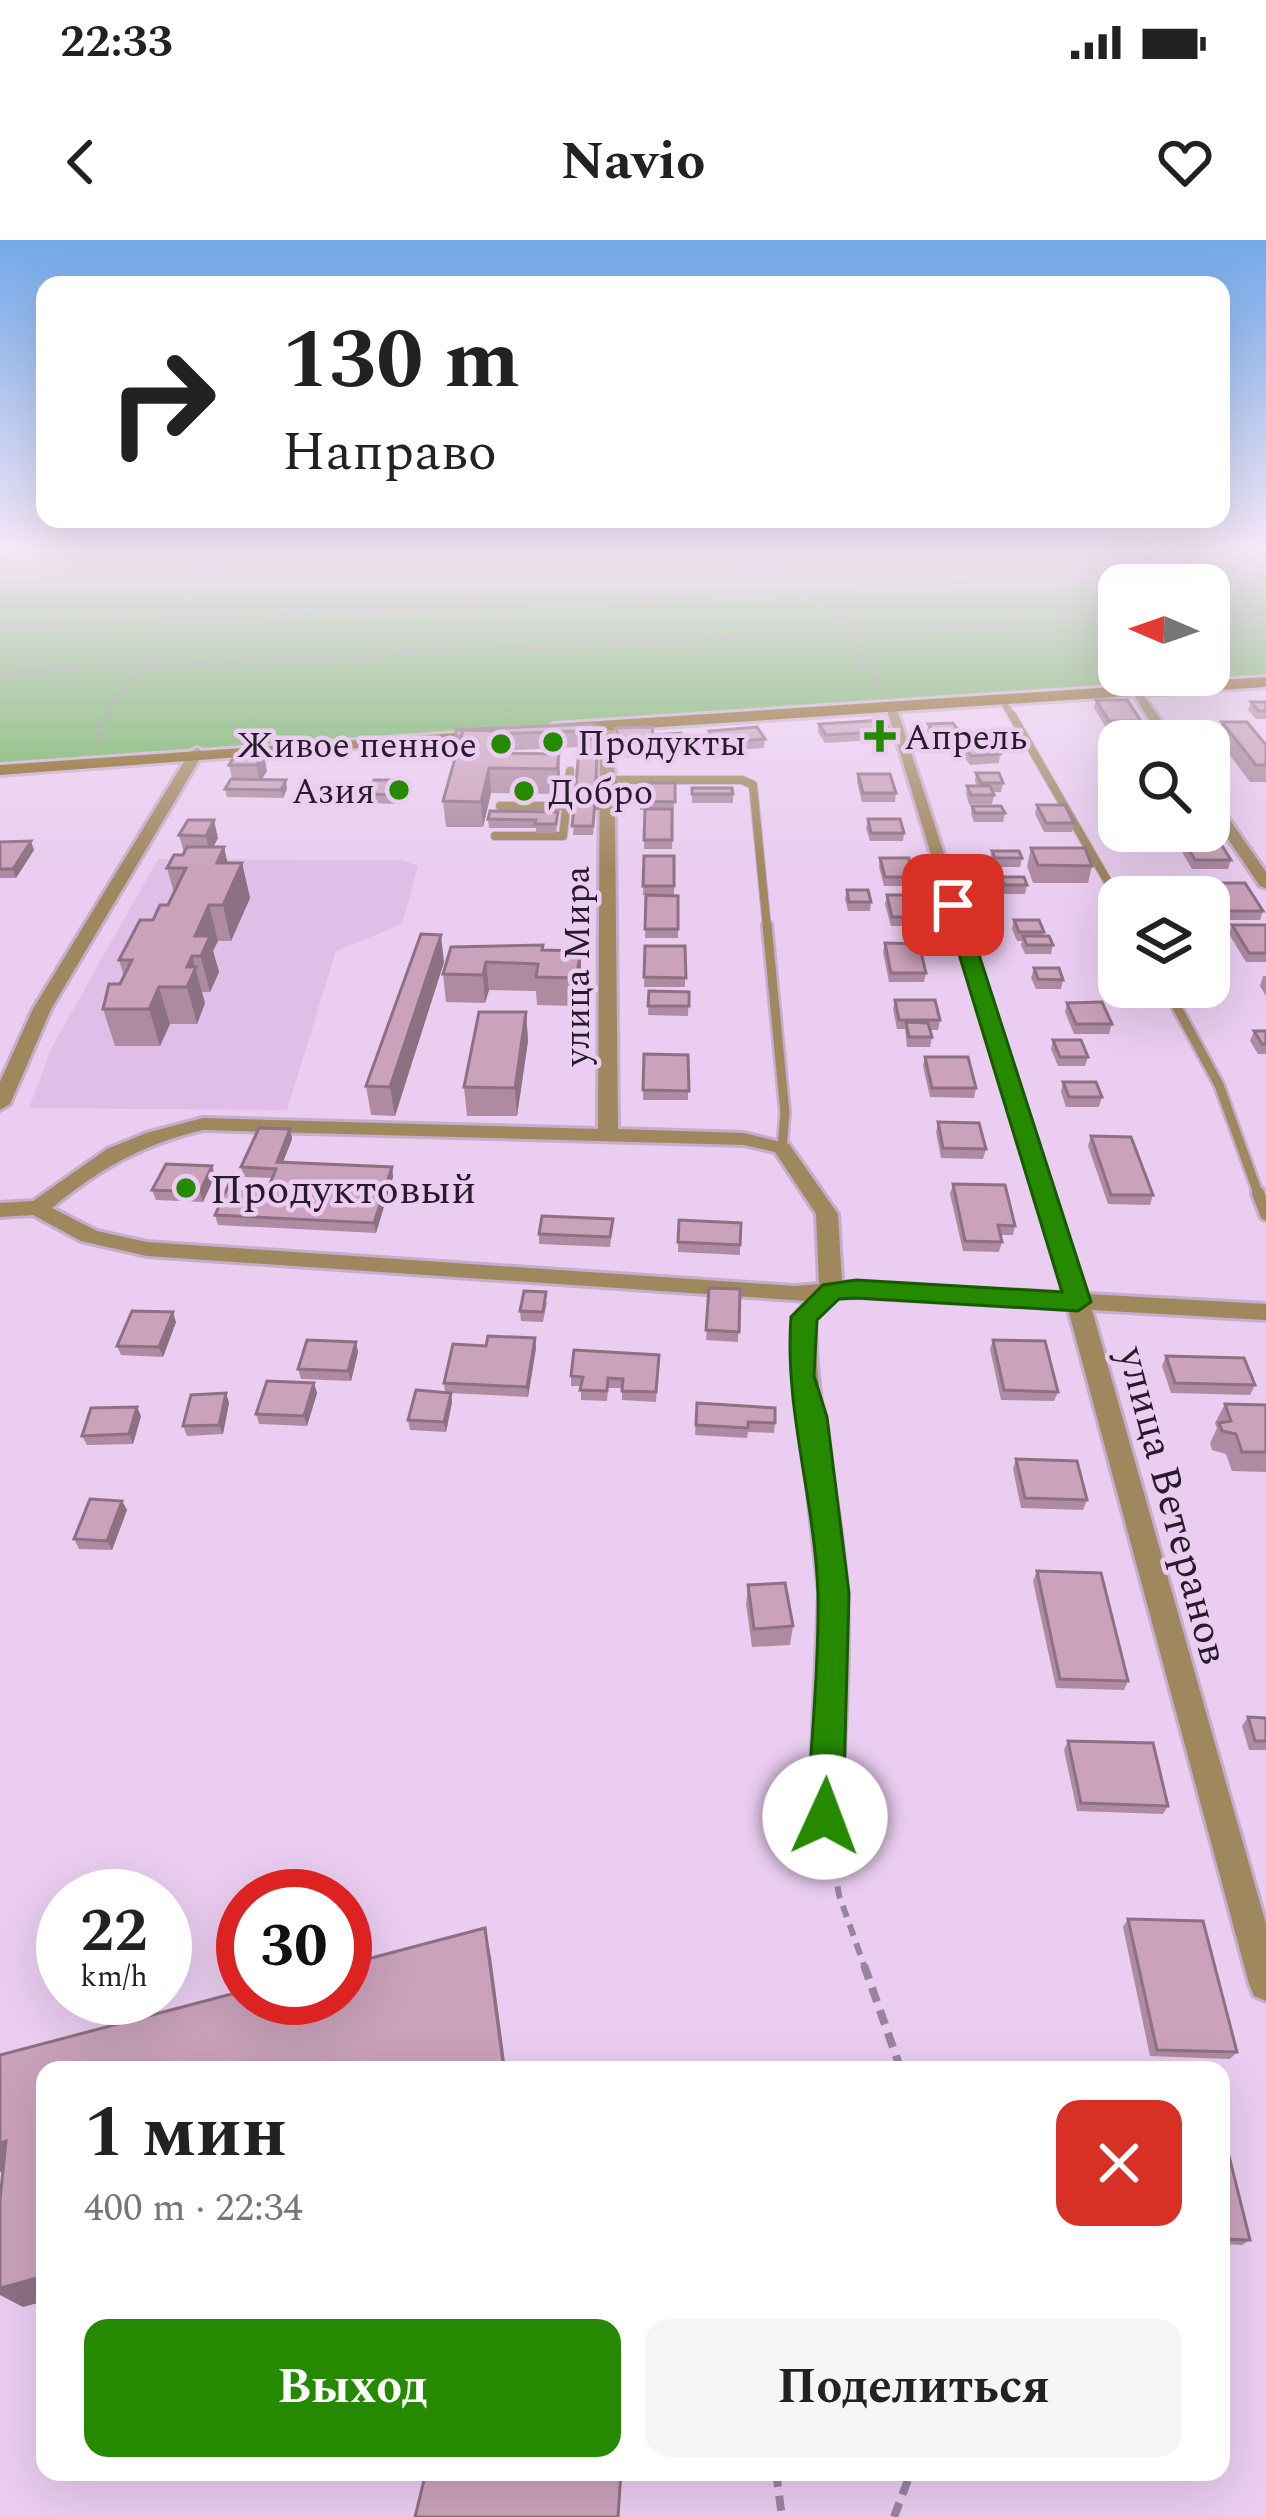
<!DOCTYPE html>
<html lang="ru">
<meta charset="utf-8">
<style>
:root{--surface:#fff;--page:#f6f6f6;--text:#222;--muted:#767676;--accent:#258a00}
body{margin:0;font-family:Spectral,serif;background:var(--page);color:var(--text);height:100vh;display:flex;flex-direction:column;font-size:45px;white-space:nowrap}
*{box-sizing:border-box;margin:0}
p{font-size:39px;color:var(--muted)}
.icon{flex:none;width:66px;height:66px;fill:none;stroke:currentColor;stroke-width:2;stroke-linecap:round;stroke-linejoin:round}
.map{position:relative;flex:1;overflow:hidden}
.details{position:absolute;left:36px;top:1821px;width:1194px;height:420px;display:flex;flex-direction:column;background:var(--surface);border-radius:24px;box-shadow:0 12px 48px #0002}
.details>*{flex:none}
.top-card{position:absolute;left:36px;top:36px;width:1194px;height:252px;border-radius:24px;box-shadow:0 12px 48px #0002;background:#fff;color:var(--text);overflow:hidden}
.needle{width:78px;rotate:272deg}
.fabs{position:absolute;left:1098px;top:324px;display:grid;gap:24px}
.fabs a{display:grid;place-items:center;width:132px;height:132px;border-radius:24px;background:var(--surface);box-shadow:0 12px 48px #0002;font-size:60px}
.speed{position:absolute;left:36px;top:1629px;display:flex;gap:24px;font-size:60px;font-weight:700;text-align:center}
.speed>*{display:grid;place-content:center;width:156px;height:156px;border-radius:50%;background:var(--surface);box-shadow:0 12px 48px #0002;line-height:1}
.speed small{font-size:30px;font-weight:400}
.speed .limit{border:18px solid #d22;background:#fff;color:#111}
.pin{position:absolute;display:grid;place-items:center;width:102px;height:102px;color:#fff;margin:-51px;border-radius:24px;box-shadow:0 6px 18px #0006}
.me{position:absolute;width:132px;margin:-66px;rotate:2deg;stroke-linejoin:round;filter:drop-shadow(0 0 9px #0008)}
.turn{display:flex;align-items:center;gap:42px;height:252px;padding:0 48px;font-size:54px}
.turn .icon{width:156px;height:156px;stroke-width:2.5}
.turn b{display:block;font-size:84px;line-height:102px}
.round{display:grid;place-items:center;flex:none;width:126px;height:126px;border-radius:24px;background:var(--page)}
.summary{display:flex;align-items:center;justify-content:space-between;height:204px;padding:0 48px}
h1{font-size:72px;font-weight:700;line-height:90px}
.action{display:flex;gap:24px;margin-top:auto;padding:24px 48px}
.action a{flex:1;height:138px;border-radius:24px;background:var(--accent);color:#fff;font-size:48px;font-weight:700;line-height:138px;text-align:center}
.action a+a{background:var(--page);color:var(--text)}
.status{display:flex;justify-content:space-between;align-items:center;height:84px;padding:0 60px;background:var(--surface);direction:ltr}
.status svg{height:33px;fill:currentColor}
header{display:flex;justify-content:space-between;align-items:center;height:156px;padding:0 48px;background:var(--surface);font-size:54px;font-weight:700}
.map>svg:first-child{display:block}
</style>
<div class="status"><b>22:33</b><svg viewBox="0 0 49 12"><path d="M0 12V9h3v3zM5 12V6h3v6zM10 12V3h3v9zM15 12V0h3v12zM26 1h20v11H26zM47 4h2v5h-2z"/></svg></div>
<header><svg class="icon" aria-label="back" viewBox="0 0 24 24"><path d="M15 5l-7 7 7 7"/></svg>Navio<svg class="icon" aria-label="heart" viewBox="0 0 24 24"><path d="M12 20l-8-8c-3-5 5-10 8-4 3-6 11-1 8 4z"/></svg></header>
<div class="map">
<svg width="1266" height="2277" viewBox="0 0 1266 2277">
<rect width="100%" height="100%" fill="#eacdf0"/>
<path fill="#e0bee7" d="M158,619l244,1 16,6 -16,58 -66,27 -49,159 -258,-2 23,-61z"/>
<path fill="#67b058" fill-rule="evenodd" d="M0,312h1266v123l-1266,88zM1119,345h90v90h-90z"/>
<g fill="none" stroke-linecap="round" stroke-linejoin="round">
<defs>
<path id="service-far3" d="M1002,459l11,19"/>
<path id="service-far2" d="M1012,475l107,186
M609,540h133l11,5 14,143
M500,566h110
M495,596h68l7,-65"/>
<path id="service-far1" d="M767,685l18,188 -3,35
M1166,747l53,98 40,111"/>
<path id="service" d="M1258,953l8,21"/>
<path id="minor" d="M1130,448h8l38,53h-14z
M885,463l11,3 191,588 179,10v16l-174,-10 174,614v77l-12,-5 -5,-12 -181,-675 -212,-12 -19,1 -22,21c0,82 21,159 29,239 9,86 0,173 -3,259l-5,11 -11,4 -11,-4 -5,-11 10,-224 -27,-242 1,-34 14,-16 -660,-45 -66,-15 -48,-26 -33,2v-14l33,-2 74,-52 39,-16 57,-15 395,11 2,-404 7,-4 7,4 4,404 126,4 45,11 49,70 4,68 222,11zM203,890l541,15 31,7 41,62 3,70 -24,2 -648,-44 -50,-11 -45,-23c47,-39 91,-64 151,-78z
M197,508l7,4 -153,257 -41,95 -10,6v-28l33,-73 157,-257z
M1209,556l5,1 52,75v16l-6,-2 -51,-75z"/>
<path id="secondary" d="M1266,437v10l-712,47 -8,-5 8,-5z
M500,490v6l-6,2 -494,37v-10z"/>
</defs>
<use href="#service-far3" stroke="#c7adcc" stroke-width="9"/>
<use href="#service-far2" stroke="#c7adcc" stroke-width="10"/>
<use href="#service-far1" stroke="#c7adcc" stroke-width="14"/>
<use href="#service" stroke="#c7adcc" stroke-width="18"/>
<use href="#minor" stroke="#c7adcc" stroke-width="6"/>
<use href="#secondary" stroke="#c7adcc" stroke-width="6"/>
<path stroke="#99849e" stroke-width="3" stroke-dasharray="4.5 3" stroke-linecap="butt" d="M734,312l7,9 56,24 66,49 -1,28 18,19 -3,7
M1073,312l46,72
M1209,375l57,-3
M0,387l1266,-58
M0,433l1119,-54
M98,504l1,-16 19,-33 68,-77 -2,-20 33,-46"/>
<path stroke="#99849e" stroke-width="6" stroke-dasharray="12 8" stroke-linecap="butt" d="M831,1607l8,48 26,73"/>
<path stroke="#99849e" stroke-width="8" stroke-dasharray="15 9" stroke-linecap="butt" d="M864,1725l37,105
M776,2232l6,45
M894,2277l17,-45"/>
<use href="#service-far3" stroke="#9f875e" stroke-width="6"/>
<use href="#service-far2" stroke="#9f875e" stroke-width="8"/>
<use href="#service-far1" stroke="#9f875e" stroke-width="9"/>
<use href="#service" stroke="#9f875e" stroke-width="12"/>
<use href="#minor" fill="#9f875e" fill-rule="evenodd"/>
<use href="#secondary" fill="#825f16" fill-rule="evenodd"/>
</g>
<path fill="#ae8ba1" d="M1096,460l45,21 -2,8h-32l-13,-21z
M1251,462h15v17h-10l-8,-9z
M1222,482l44,23v37h-16l-33,-44z
M819,484l72,7 -1,8 -65,4 -7,-11z
M928,484l30,6 -2,8 -24,1 -5,-7z
M615,488l38,7 35,11 -1,9 -60,3 -12,-22z
M456,490h150v16l-7,1 -6,88h-20l6,-88 -80,4v2l60,1 1,25 -2,15 -67,-1 -8,34h-37l-3,-26 15,-52z
M709,491l56,8 -1,9 -50,3 -6,-12z
M965,508l35,6 -1,9 -29,2 -7,-9z
M237,513l30,18 -6,9 26,9 -4,9 -56,-1 -2,-8 7,-10 -3,-14z
M976,533l27,10 -2,9h-9l2,3 -2,9h-23l-3,-10 1,-8h10l-2,-5z
M858,534l38,19 -1,9h-33l-5,-20z
M675,543l-3,66h-28l1,-39h-5v-9z
M692,548l41,6v9h-41z
M405,549l-5,15 -31,-1 -1,-9z
M1037,565l37,18 -2,9h-28l-9,-18z
M972,566l33,7 -2,9h-29l-3,-8z
M488,579l70,1 -2,13h-20v-5h-47z
M868,579l36,14 -1,8h-33l-4,-13z
M188,580l30,18 -5,9h11l3,16h15l8,35 -19,43h-13l-5,10 6,21 -9,20h-8l3,11 -8,21h-27l-10,22h-45l-12,-37 21,-33 -5,-16 34,-40 15,-15 6,-12 -7,-25 17,-15 -5,-18z
M1179,593l52,27 -3,9h-36l-16,-27z
M0,602l34,8 -18,28h-16z
M1031,608l61,18 -4,17h-55l-6,-17z
M992,611l30,7 -2,9h-27l-3,-7z
M644,616h30v39h-31z
M880,618l31,19 -2,9h-25l-5,-19z
M1001,637l26,8 -2,9h-23l-3,-8z
M1207,643l56,28 -3,9h-39l-12,-19v-4h-2l-3,-5z
M847,650l24,12 -1,9h-22l-3,-12z
M646,655l32,1v42h-33z
M887,655l25,6 18,16 -2,9h-37l-6,-22z
M1014,680l30,12 -1,4 10,9 -2,9h-26l-4,-9 1,-4h-5l-5,-12z
M1232,685h34v37h-20l-17,-28z
M885,703l41,30 -2,9h-35l-6,-30z
M645,706h40v41h-41z
M451,707l93,3 37,28 -4,28 -40,-1 -1,-14 -47,-1 -4,13 -39,-1 -3,-28z
M444,722l-49,154 -24,-1 -5,-29z
M1034,728l29,12 -2,9h-25l-5,-11z
M1263,736h3v20l-6,-10z
M649,751l40,1 -1,24 -40,-1z
M895,760l45,20 -2,10h-8l2,7 -2,10h-23l-2,-18h-8l-4,-20z
M1067,763l45,21 -3,10h-35l-9,-22z
M526,772l2,29 -11,75h-50l-3,-29z
M1254,791h12v23h-8l-8,-13z
M1053,800l35,17 -3,9h-27l-7,-17z
M644,814l44,1v45h-45z
M925,817l51,31 -2,10 -44,-1 -7,-31z
M1063,842l39,15 -3,10h-33l-5,-15z
M938,882l48,27 -3,10 -42,-1 -5,-26z
M290,889l2,10 -9,23 109,5 1,10 -17,56 -158,-8 -3,-10 54,-29 3,-8 -28,-1 -3,-10z
M1091,896l62,59 -3,10 -42,-1 -20,-58z
M212,926l3,10 -12,26 -47,-2 -4,-10z
M953,944l62,42 -2,9h-13l2,7 -3,10 -36,-1 -13,-57z
M613,979l-3,28 -71,-3v-10z
M678,1002l62,3v10l-62,-3z
M709,1048l31,1 -2,53 -32,-2z
M547,1062l-4,20 -22,-1 -1,-10z
M176,1082l-13,35 -42,-2 -4,-9z
M993,1100l65,52 -4,9 -53,-1 -11,-51z
M356,1102l2,10 -7,29 -50,-2 -3,-10z
M536,1108l-8,49 -77,-4 1,9 -6,30 -36,-2 -2,-10 37,-28 -1,-9z
M659,1115l-3,47 -34,-2v-12h-14l-1,13 -26,-1v-14h-10v-10z
M1166,1116l89,29 -5,10 -79,-2 -9,-27z
M314,1143l3,10 -10,33 -48,-2 -3,-10z
M226,1153l3,10 -6,31 -36,2 -4,-10z
M697,1163l78,20 -1,10 -26,-1 -1,6 -52,-3z
M1225,1164l41,1v67l-34,-1 -6,-17 -14,-4 -2,-7 7,-15 -2,-5z
M141,1176l-8,28 -46,1 -5,-9z
M1016,1219l71,41 -4,10 -62,-2 -8,-39z
M122,1261l5,9 -15,40 -33,-1 -5,-10z
M1037,1331l91,110 -4,9 -68,-2 -23,-107z
M748,1345l45,41 -3,19 -38,2 -6,-43z
M1248,1477l18,1v32h-17l-7,-24z
M1068,1501l100,65 -5,8 -86,-3 -13,-61z
M1128,1679l109,133 -7,7 -80,-3 -27,-129z
M1221,1904l29,96 -8,5 -21,-1z"/>
<path fill="#8d7183" d="M498,491l1,24 -7,-2z
M264,514l3,17 -7,11 -4,-17z
M559,514l1,25 -2,15 -1,-25z
M489,528l2,25 -8,34 -2,-25z
M286,540l1,9 -4,9 -2,-8z
M404,540l1,9 -5,15 -2,-9z
M214,580l4,18 -8,15 -4,-17z
M31,601l3,9 -18,28 -3,-9z
M224,607l8,35 -15,-19z
M242,623l8,35 -19,43 -8,-36z
M209,665l9,36 -5,10 6,21 -9,20 -15,-56z
M441,695l3,27 -49,154 -5,-29z
M581,711v27l-4,28 -1,-28z
M192,716l13,47 -8,21 -10,-37v-20z
M486,722l3,28 -4,13 -2,-28z
M159,747l11,37 -10,22 -11,-37z
M526,772l2,29 -11,75 -2,-28z
M290,889l2,10 -13,33 -2,-10z
M212,926l3,10 -12,26 -3,-10z
M392,927l1,10 -17,56 -2,-10z
M173,1072l3,10 -13,35 -4,-10z
M535,1098l1,10 -8,49 -1,-10z
M356,1102l2,10 -7,29 -3,-10z
M314,1143l3,10 -10,33 -3,-10z
M226,1153l3,10 -6,31 -4,-9z
M451,1153l1,9 -6,30 -2,-10z
M137,1167l4,9 -8,28 -4,-10z
M122,1261l5,9 -15,40 -5,-9z
M485,1688l6,29 15,113h-2z
M6,1901l28,23 -34,8v-29z
M45,2036v25l-22,6 -23,-12v-7z"/>
<path fill="#caa2bb" stroke="#8d7183" stroke-width="3" d="M1096,460h31l14,21h-32z
M1251,462h15v9h-7z
M883,480l8,11 -65,4 -7,-11z
M1222,482h25l19,23v20h-10z
M953,483l5,7 -25,1 -5,-7z
M591,484l15,6 -109,4 1,-3 -35,-1 -2,6h-5v-6z
M652,487l1,8 28,-2 7,13 -61,4 -12,-22z
M757,487l8,12 -50,4 -6,-12z
M463,490l35,1 -6,22 67,1 -2,15 -68,-1 -8,34 -38,-1z
M1118,493h29l6,8h-30z
M598,498l-3,57h-20l5,-56z
M994,506l6,8 -29,2 -6,-8z
M237,513l27,1 -8,11h-27z
M976,533h23l4,10h-22z
M858,534h32l6,19h-33z
M231,539l55,1 -5,10 -56,-1z
M374,540h30l-6,15 -30,-1z
M641,543h34v19l-35,-1z
M967,546h23l4,9h-23z
M692,548h40l1,6h-41z
M575,561h20l-2,25h-21z
M1037,565h28l9,18h-28z
M972,566h29l4,7h-30z
M645,569h27v31h-28z
M490,571l68,1 -2,12h-21l1,-4 -48,-1z
M868,579h32l4,14h-33z
M188,580h26l-8,16 -27,-1z
M1179,593h35l17,27h-36z
M31,601l-18,28h-13v-27z
M187,607h37l-7,16h25l-19,42h-14l-14,31h15l-9,20h-9l-5,11h9l-9,20h-28l-10,22h-46l6,-25h11l12,-24h-13l21,-40h13l7,-15h8l18,-37h-19l7,-13h9z
M1031,608h54l7,18 -54,-1z
M992,611h27l3,7h-27z
M644,616h30v30h-31z
M880,618h29l2,19h-26z
M1001,637h23l3,8h-23z
M1207,643h38l18,28h-39z
M847,650h21l3,12h-22z
M646,655l32,1v33h-33z
M887,655h23l2,6h13l5,16h-38z
M1014,680h25l5,12h-25z
M1232,685h34v28h-17z
M421,694l20,1 -51,152 -24,-1z
M1023,696h26l4,9h-26z
M885,703l34,1 7,29h-35z
M543,705l-1,5 39,1 -5,27 -40,-1 2,-13 -52,-2 -3,13 -40,-1 8,-27z
M645,706h40l1,32 -42,-1z
M1034,728h25l4,12 -25,-1z
M649,751l40,1v14h-41z
M895,760h40l5,20h-41z
M1102,762l10,22h-36l-9,-21z
M479,772h47l-11,76 -51,-1z
M906,782l22,1 4,14h-23z
M1254,791h12v13h-4z
M1053,800h28l7,17h-28z
M644,814l44,1 1,36 -46,-1z
M925,817h43l8,31h-44z
M1063,842h33l6,15h-33z
M938,882l41,1 7,26 -43,-1z
M259,888l31,1 -13,33 115,5 -18,56 -159,-8 14,-31 40,2 7,-17 -35,-2z
M1091,896l40,1 22,58h-42z
M166,924l46,2 -12,26 -48,-2z
M953,944l52,1 10,41 -17,-1 4,17 -37,-1z
M542,976l71,3 -3,18 -71,-3z
M679,980l62,3 -1,22 -62,-3z
M709,1048l31,1 -1,43 -33,-2z
M524,1051l22,1 -3,20 -23,-1z
M132,1071l41,1 -14,35 -42,-1z
M488,1096l47,2 -8,49 -83,-4 9,-39 33,2z
M307,1100l49,2 -8,29 -50,-2z
M993,1100l52,1 13,51 -54,-2z
M574,1110l85,5 -3,37 -34,-1 1,-12 -15,-1 -1,13 -27,-1 3,-13 -12,-1z
M1166,1116l78,2 11,27 -80,-2z
M267,1141l47,2 -10,33 -48,-2z
M416,1150l35,3 -7,29 -36,-2z
M226,1153l-7,32 -36,1 8,-31z
M697,1163l78,5v15l-27,-1v6l-52,-3z
M1225,1164l41,1v47h-24l-6,-18 -14,-3 -3,-8 12,-2z
M137,1167l-8,27 -47,2 9,-28z
M1016,1219l61,2 10,39 -62,-2z
M90,1259l32,2 -15,40 -33,-2z
M1037,1331l64,2 27,108 -68,-2z
M785,1343l8,43 -39,3 -6,-44z
M1248,1477l18,1v23h-11z
M1068,1501l85,2 15,63 -87,-3z
M1128,1679l75,2 34,131 -80,-2z
M485,1688l19,142h-459v206l-45,12v-88l6,-59 -6,2v-88l243,-64v7h102v-33z
M1221,1904h5l24,96 -29,-1z
M426,2232h195l-3,45h-203z"/>
<linearGradient id="sky" x2="0" y2="1"><stop stop-color="#72a8ea"/><stop offset="0.49" stop-color="#f6e8f8"/><stop offset="1" stop-color="#f6e8f8" stop-opacity="0"/></linearGradient>
<rect width="1266" height="631" fill="url(#sky)"/>
<path fill="#258a00" stroke="#185a00" stroke-width="3" d="M953,659l10,6 128,397 -13,9 -222,-13 -17,1 -22,21 -3,56 13,41 22,176 -6,224 -5,12 -13,5 -13,-5 -5,-12c4,-74 12,-150 11,-223 -3,-94 -34,-185 -27,-277l32,-32 33,-5 206,12 -118,-387z"/>
<g fill="#258a00" stroke="#eacdf0" stroke-width="4.5">
<path d="M874 478h12v12h12v12h-12v12h-12v-12h-12v-12h12z"/>
<circle cx="553" cy="502" r="12"/>
<circle cx="501" cy="504" r="12"/>
<circle cx="399" cy="550" r="12"/>
<circle cx="524" cy="551" r="12"/>
<circle cx="186" cy="948" r="12"/>
</g>
<g text-anchor="middle" stroke-width="9" stroke-linejoin="round" paint-order="stroke">
<g font-size="36" fill="#271c29" stroke="#eacdf0" text-anchor="start">
<text x="904" y="509">Апрель</text>
<text x="577" y="515">Продукты</text>
<text x="477" y="517" text-anchor="end">Живое пенное</text>
<text x="375" y="563" text-anchor="end">Азия</text>
<text x="548" y="564">Добро</text>
</g>
<g font-size="36" fill="#271c29" stroke="#eacdf0">
<text transform="translate(576 726) rotate(-90)" y="13">улица Мира</text>
</g>
<g font-size="42" fill="#271c29" stroke="#eacdf0" text-anchor="start">
<text x="210" y="963">Продуктовый</text>
</g>
<g font-size="42" fill="#271c29" stroke="#eacdf0">
<text transform="translate(1175 1265) rotate(75)" y="15">улица Ветеранов</text>
</g>
</g>
</svg>
<div class="fabs">
<a><svg class="needle" viewBox="-14 -14 28 28"><path d="M0-13l5 13h-10z" fill="#e53935"/><path d="M0 13l5-13h-10z" fill="#767676"/></svg></a>
<a><svg class="icon" aria-label="search" viewBox="0 0 24 24"><circle cx="10" cy="10" r="6"/><path d="M15 15l6 6"/></svg></a>
<a><svg class="icon" aria-label="layers" viewBox="0 0 24 24"><path d="M12 4l9 5-9 5-9-5zM3 14l9 5 9-5"/></svg></a>
</div>
<div class="speed"><div>22<small>km/h</small></div><div class="limit">30</div></div>
<div class="pin" style="left:953px;top:665px;background:#d93025"><svg class="icon" aria-label="arrive" viewBox="0 0 24 24"><path d="M6 21V4h12l-3 4 3 4H6"/></svg></div>
<svg class="me" style="left:825px;top:1577px" viewBox="-20 -20 40 40"><circle r="19" fill="#fff"/><path d="M0-13L10 11 0 6-10 11z" fill="#258a00"/></svg>
<div class="top-card">
<div class="turn"><svg class="icon" aria-label="right" viewBox="0 0 24 24"><path d="M7 20v-9h11M14 6l5 5-5 5"/></svg><div><b>130 m</b>Направо</div></div>
</div>
<section class="details">
<div class="summary"><div><h1>1 мин</h1><p>400 m · 22:34</p></div><a class="round" style="background:#d93025;color:#fff"><svg class="icon" aria-label="close" viewBox="0 0 24 24"><path d="M6 6l12 12M18 6L6 18"/></svg></a></div>
<div class="action"><a>Выход</a><a>Поделиться</a></div>
</section>
</div>
